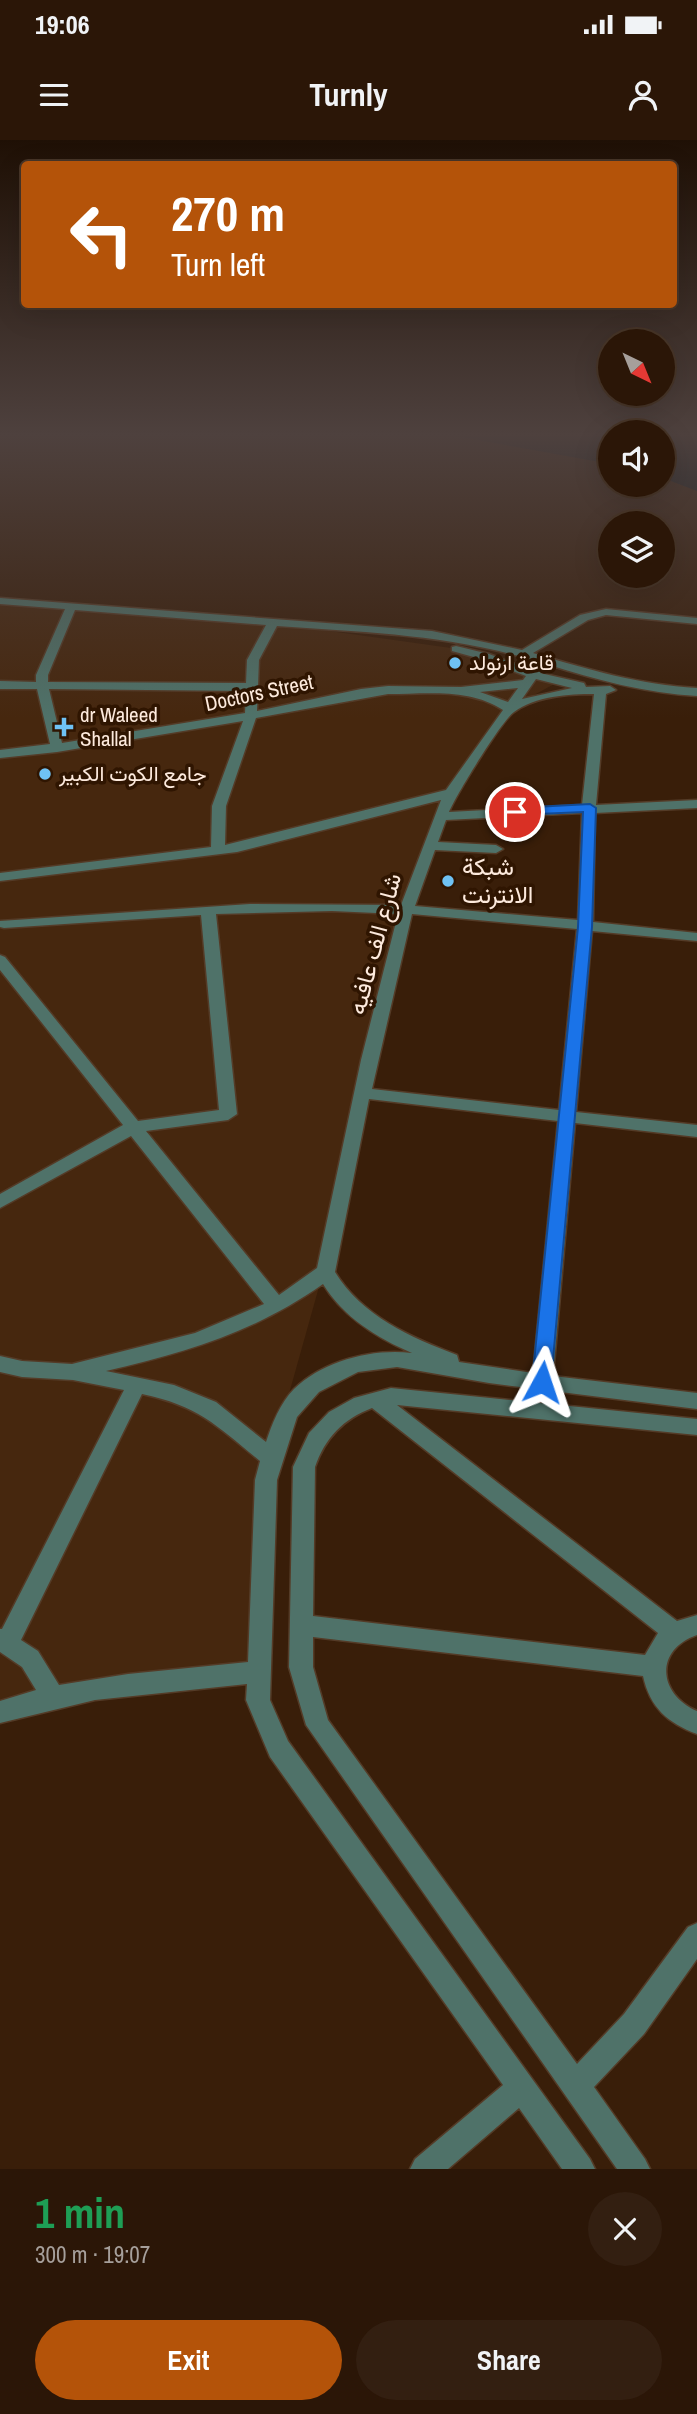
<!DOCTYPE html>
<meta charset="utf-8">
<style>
:root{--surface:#2b1607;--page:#331f11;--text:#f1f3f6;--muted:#a69f9b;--line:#473528;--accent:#b45309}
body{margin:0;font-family:"Archivo Narrow",Vazirmatn,sans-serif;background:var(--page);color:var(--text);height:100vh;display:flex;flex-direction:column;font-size:26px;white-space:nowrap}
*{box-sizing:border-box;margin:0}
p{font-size:23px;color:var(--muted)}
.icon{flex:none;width:38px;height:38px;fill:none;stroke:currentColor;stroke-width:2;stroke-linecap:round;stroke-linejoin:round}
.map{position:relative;height:2029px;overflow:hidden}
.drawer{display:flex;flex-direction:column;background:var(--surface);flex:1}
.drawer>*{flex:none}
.banner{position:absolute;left:21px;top:21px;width:656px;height:147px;border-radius:7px;box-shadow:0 7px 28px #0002,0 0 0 2px var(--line);background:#b45309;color:#fff;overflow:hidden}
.needle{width:46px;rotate:137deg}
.tools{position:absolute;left:598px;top:189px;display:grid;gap:14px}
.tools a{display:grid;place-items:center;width:77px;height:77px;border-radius:50%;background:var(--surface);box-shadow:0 7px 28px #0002,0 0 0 2px var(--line);font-size:35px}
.pin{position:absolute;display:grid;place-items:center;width:60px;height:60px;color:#fff;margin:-30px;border:4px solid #fff;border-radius:50%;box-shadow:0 2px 7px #0007}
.me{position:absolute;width:77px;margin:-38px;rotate:5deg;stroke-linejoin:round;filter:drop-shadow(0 0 5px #0008)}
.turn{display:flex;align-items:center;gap:24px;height:147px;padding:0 35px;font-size:32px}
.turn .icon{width:91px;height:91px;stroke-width:2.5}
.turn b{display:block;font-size:49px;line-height:60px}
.round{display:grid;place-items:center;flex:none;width:74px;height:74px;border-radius:37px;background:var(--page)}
.summary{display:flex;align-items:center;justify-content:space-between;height:119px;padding:0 35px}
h1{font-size:42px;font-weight:800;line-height:52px;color:#1e9e55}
.cta{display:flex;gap:14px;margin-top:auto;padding:14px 35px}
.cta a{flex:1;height:80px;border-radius:42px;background:var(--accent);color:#fff;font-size:28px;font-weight:800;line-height:80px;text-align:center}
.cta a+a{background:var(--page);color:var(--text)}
.status{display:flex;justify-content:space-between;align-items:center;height:49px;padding:0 35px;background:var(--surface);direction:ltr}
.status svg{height:19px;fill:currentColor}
header{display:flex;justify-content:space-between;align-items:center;height:91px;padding:0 35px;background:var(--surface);font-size:32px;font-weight:800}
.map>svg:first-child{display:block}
</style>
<div class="status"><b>19:06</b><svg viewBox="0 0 49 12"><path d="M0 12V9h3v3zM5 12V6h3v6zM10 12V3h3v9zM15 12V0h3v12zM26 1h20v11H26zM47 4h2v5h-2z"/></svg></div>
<header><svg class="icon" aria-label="menu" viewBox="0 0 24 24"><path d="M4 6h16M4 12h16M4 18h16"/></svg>Turnly<svg class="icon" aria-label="person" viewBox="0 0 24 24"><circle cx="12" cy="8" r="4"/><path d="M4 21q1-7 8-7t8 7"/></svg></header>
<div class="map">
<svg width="697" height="2029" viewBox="0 0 697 2029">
<rect width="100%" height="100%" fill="#391e09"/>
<path fill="#46270e" d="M0,462l287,23 164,23 107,34 -37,20 -70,91 -45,117 -73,327 -62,221 -16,227 -218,14 -37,15z"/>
<path fill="#011420" d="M444,294h167v30z
M663,294h34v57l-34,-13z"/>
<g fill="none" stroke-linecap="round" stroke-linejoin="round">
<defs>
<path id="minor" d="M0,458l432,33 90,19 58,-35 26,-6 91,9v6l-91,-9 -18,5 -55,33c53,16 108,32 164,35v8c-51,-3 -101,-16 -151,-32l-6,9 44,10 2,4 24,-1 6,4 -10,4 -10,111 101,-5v8l-102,5 -2,109 104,11v8l-105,-10 -16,181 121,13v12l-122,-14 -22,253 144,17v16l-208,-26 -92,-16 -39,5 -39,20 -22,25 -20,63 -7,220 18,41 302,418 5,10h-33l-43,-61 -71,61h-38l5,-10 88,-74 -233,-328 -24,-57 1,-16 -152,16 -95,23v-22l36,-11 -14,-23 -22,-15v-23h2l122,-239 -51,-10 -51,-3 -22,-5v-16l22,5 50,3 123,-31 69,-29 -133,-168 -131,72v-14l123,-69 -123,-155v-15l5,2 133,164 81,-11 -18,-195 -197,13 -4,-1v-6l250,-17 151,1 40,-105 -204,52 -237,29v-8l211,-26 1,-41 31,-85 -186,31 -57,6v-8l50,-6 -13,-55h-37v-8l36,1v-7l29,-66 -65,-5zM75,470l191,15 -19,35 -1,23 -198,-1v-7zM277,486c88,6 175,9 259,35l-5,9 -42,-16 -33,-8 -4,1v4l29,8 45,17 -3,4 -62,7 -73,-1 -27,3 -104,22 2,-51zM536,539l36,9 -50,11zM518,548l-10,14 -28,-10zM49,549l197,2 -1,22 -183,30zM388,554c38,0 82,-6 115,16l-57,80 -221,55 1,-39 30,-88zM594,554l-12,111 -133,7c7,-17 53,-92 65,-100 21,-16 55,-18 80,-18zM582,673l-4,107 -163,-14 20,-56 61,3 7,-4 -7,-4 -58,-3 8,-22zM332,771l66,3 -37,146 -44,208 -38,27 -133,-164 82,-11 9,-6 -21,-200zM412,774l165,15 -18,181 -187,-21zM369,959l189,22 -25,252 -74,-11 -2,-7c-47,-18 -95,-39 -122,-83zM323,1144c20,33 54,54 89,69 -40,-5 -89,8 -118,36 -14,14 -22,35 -28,53l-50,-40 -42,-17 -68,-14c81,-19 149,-39 217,-87zM142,1254c57,12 75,32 118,67l-5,19 -7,182 -120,12 -69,11 -21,-34 -17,-11z
M391,1248l306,31v16l-300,-30 280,216 20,-6v20c-43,15 -39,59 0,76v23c-29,-11 -47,-26 -54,-58l-330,-39v30l15,53 249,344 47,-50 64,-87 9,-4v36l-53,75 -50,53 51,72 5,10h-33l-311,-444 -17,-58 4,-200 16,-34 20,-21 25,-14zM372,1268l286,225 -13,22 -332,-39 2,-149c10,-29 28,-48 57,-59z"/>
</defs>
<use href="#minor" stroke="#543b27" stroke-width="3"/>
<use href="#minor" fill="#4f7269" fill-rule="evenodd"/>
</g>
<linearGradient id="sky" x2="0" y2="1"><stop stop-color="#1f1005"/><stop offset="0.51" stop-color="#4e413e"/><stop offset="1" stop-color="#4e413e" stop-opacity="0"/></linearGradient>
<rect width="697" height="578" fill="url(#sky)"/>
<path fill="#1a73e8" stroke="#114b97" stroke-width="2" d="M590,664l6,4 -4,119 -41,455 -3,5 -6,3 -7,-3 -3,-5 46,-455 5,-115 -68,3 -6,-3 6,-4z"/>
<g fill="#6fc2f4" stroke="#2f1501" stroke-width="2.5">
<circle cx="455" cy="523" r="7"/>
<path d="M60.5 576.5h7v7h7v7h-7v7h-7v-7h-7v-7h7z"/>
<circle cx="45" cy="634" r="7"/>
<circle cx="448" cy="741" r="7"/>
</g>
<g text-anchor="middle" stroke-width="7" stroke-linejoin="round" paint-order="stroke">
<g font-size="21" fill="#fdeadd" stroke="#2f1501" text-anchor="start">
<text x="469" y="530">قاعة ارنولد</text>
<text x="80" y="582">dr Waleed<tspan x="80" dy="24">Shallal</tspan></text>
<text x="59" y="641">جامع الكوت الكبير</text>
</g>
<g font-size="21" fill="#fdeadd" stroke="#2f1501">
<text transform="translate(259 553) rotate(-12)" y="7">Doctors Street</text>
</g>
<g font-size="24" fill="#fdeadd" stroke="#2f1501" text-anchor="start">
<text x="462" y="735">شبكة<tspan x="462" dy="28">الانترنت</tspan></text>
</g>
<g font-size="24" fill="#fdeadd" stroke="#2f1501">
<text transform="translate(375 804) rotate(-75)" y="8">شارع الف عافيه</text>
</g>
</g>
</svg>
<div class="tools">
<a><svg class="needle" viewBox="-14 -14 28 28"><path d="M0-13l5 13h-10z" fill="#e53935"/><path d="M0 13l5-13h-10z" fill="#a69f9b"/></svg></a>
<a><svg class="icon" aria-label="sound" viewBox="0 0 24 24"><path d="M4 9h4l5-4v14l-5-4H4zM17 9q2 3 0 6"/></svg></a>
<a><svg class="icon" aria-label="layers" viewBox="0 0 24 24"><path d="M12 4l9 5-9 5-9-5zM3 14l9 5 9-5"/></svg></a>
</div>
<div class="pin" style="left:515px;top:672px;background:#d93025"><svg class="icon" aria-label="arrive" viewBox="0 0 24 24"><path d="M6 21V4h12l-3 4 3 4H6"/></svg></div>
<svg class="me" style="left:542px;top:1242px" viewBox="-20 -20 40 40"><path d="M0-17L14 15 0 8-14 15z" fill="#1a73e8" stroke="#fff" stroke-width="4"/></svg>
<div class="banner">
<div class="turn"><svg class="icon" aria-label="left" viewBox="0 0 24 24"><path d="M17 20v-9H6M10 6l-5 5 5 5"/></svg><div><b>270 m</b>Turn left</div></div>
</div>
</div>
<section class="drawer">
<div class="summary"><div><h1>1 min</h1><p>300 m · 19:07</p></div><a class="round"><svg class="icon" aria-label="close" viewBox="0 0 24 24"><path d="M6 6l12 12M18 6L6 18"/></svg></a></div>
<div class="cta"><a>Exit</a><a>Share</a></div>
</section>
